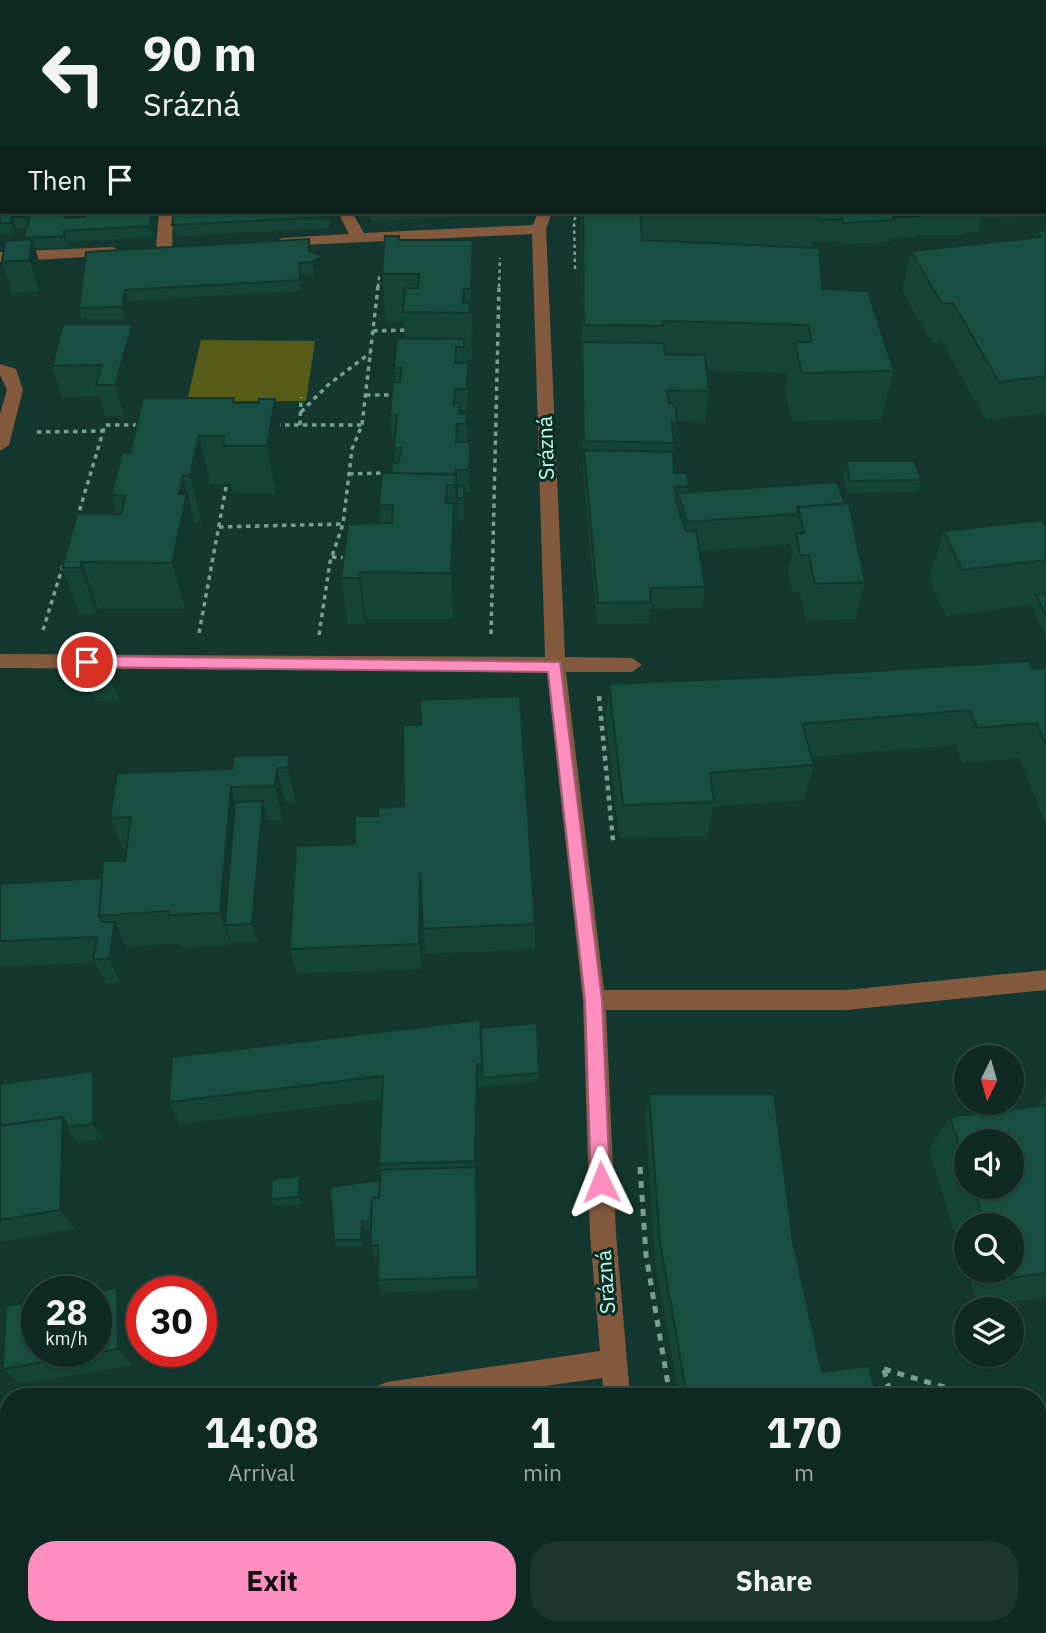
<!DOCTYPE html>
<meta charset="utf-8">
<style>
:root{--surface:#0f2a23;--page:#1d3630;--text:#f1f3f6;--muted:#9ba7a6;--line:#2f4641;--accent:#fe8ebd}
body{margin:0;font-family:"IBM Plex Sans",sans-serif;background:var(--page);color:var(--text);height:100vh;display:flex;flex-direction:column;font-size:26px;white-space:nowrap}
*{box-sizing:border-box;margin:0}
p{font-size:23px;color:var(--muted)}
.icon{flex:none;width:38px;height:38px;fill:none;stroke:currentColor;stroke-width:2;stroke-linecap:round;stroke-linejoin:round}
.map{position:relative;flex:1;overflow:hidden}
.panel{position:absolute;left:0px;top:1388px;width:1046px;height:247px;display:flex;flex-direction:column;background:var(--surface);border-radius:28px 28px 0 0;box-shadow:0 2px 5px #0004,0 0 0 2px var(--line)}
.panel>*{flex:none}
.hud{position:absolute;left:0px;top:0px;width:1046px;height:214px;box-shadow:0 2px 5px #0004,0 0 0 2px var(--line);background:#0f2a23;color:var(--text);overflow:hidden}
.needle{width:46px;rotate:185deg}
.controls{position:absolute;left:954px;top:1045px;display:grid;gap:14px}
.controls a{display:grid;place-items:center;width:70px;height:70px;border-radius:50%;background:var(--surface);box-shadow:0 2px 5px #0004,0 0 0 2px var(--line);font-size:35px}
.speed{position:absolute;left:21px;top:1276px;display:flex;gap:14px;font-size:35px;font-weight:700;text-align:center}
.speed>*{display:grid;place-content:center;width:91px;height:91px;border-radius:50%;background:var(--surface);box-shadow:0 2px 5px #0004,0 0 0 2px var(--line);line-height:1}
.speed small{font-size:18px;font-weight:400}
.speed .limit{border:10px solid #d22;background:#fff;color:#111}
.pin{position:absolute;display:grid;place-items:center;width:60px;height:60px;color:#fff;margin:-30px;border:4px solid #fff;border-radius:50%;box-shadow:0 2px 7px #0007}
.me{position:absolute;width:77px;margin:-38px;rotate:358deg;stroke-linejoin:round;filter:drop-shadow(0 0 5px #0008)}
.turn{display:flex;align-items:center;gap:24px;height:147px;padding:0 28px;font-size:32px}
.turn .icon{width:91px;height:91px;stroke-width:2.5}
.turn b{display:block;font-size:49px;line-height:60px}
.then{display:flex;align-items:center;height:66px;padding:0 28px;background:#0003;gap:14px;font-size:26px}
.eta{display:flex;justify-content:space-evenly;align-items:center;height:119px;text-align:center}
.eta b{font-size:42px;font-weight:700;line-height:49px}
.action{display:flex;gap:14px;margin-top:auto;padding:14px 28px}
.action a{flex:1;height:80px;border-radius:28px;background:var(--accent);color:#111;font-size:28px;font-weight:700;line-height:80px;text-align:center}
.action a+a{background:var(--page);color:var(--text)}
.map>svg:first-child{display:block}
</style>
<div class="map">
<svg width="1046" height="1633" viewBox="0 0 1046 1633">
<rect width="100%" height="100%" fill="#14382f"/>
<path fill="#1c443a" d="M365,212h138l-4,3 -127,6z"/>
<path fill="#575d19" d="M201,340l114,1 -9,60h-119z"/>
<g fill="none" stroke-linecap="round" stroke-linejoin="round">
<path stroke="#75a194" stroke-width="2.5" stroke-dasharray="3.5 3.5" stroke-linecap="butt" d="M575,269l-1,-49 5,-8
M378,287l1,-10 8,-2
M499,287l1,-29"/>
<path stroke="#75a194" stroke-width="3.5" stroke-dasharray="4.5 4.5" stroke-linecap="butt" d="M373,331l35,-1
M366,395h28
M301,412l27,-27 42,-32
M276,425h86
M300,425l1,-28
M37,432l65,-1
M349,474l35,-1
M77,519l28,-94h36
M219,527l124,-3
M332,557l18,1
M43,630l21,-68
M199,633l28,-151
M491,634l8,-348
M319,635l11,-73 13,-38 9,-75 10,-24 16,-139"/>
<path stroke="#75a194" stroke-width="4.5" stroke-dasharray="5 5" stroke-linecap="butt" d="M599,696l14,145"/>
<path stroke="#75a194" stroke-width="5" stroke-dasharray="7 7" stroke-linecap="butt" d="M640,1167l6,88 24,141
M884,1369l90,27
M884,1370l7,26
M1038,1416l8,2
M708,1626l1,7
M951,1626l2,7"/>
<path fill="#845a3e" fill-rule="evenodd" d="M559,0h12l1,2h-12z
M964,0h12l-13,2z
M1045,138h1v8h-1z
M1045,180h1v8h-1z
M159,212h14l-1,37 -8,5 -8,-5z
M338,212h14l12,21 169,-8 5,-13h14l-6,17 19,428 67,1 10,7 -10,7h-66l38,318h242l200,-20v20l-200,20h-240l10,224 14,162h-26l-2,-18 -127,18h-102l4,-10 10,-4 213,-31 -10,-117 -7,-234 -36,-328 -547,-4v-14l545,3 -13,-423 -250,12 -7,-4 7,-4 67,-4z
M113,247l8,5 -3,3 -118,7v-10z
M0,364l16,5 7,21 -14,55 -9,6v-37l7,-24 -7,-15z
M9,1447v28l-9,1v-28z
M9,1615v11h47l3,7h-54l-3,-7z
M232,1626h30l-2,7h-30z
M637,1626h30l2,7h-30z"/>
</g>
<path fill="#154439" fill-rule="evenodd" d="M144,0h41l-1,2h-39z
M445,0h89v2h-89z
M827,0h127v2h-127z
M982,0h64l-1,81v-79h-64z
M0,196l2,16h65l2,6 86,-6 -2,25 -86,5v5l-32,2 7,21 -3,21 -27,2 -10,-31 23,-22 -1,-2 3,-10h-11l-1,6h-15z
M329,212l1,16 -155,8 -3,-11z
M581,212h456l-1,4 -55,3 -3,13 -13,1 -1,2h-49v2l-24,1 -1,4 -51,2 -1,-3 -24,1 -1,5 9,42 72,82 -13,48 -89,2 -7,-31 3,-17 -82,-3 3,21 -4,31 -28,-1 -4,32 1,20 14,14 -1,5 150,-10 28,100 -10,37 -49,1 -6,-28h-8l-4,-21 4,-19 -2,-8 -90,7 5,36 -3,21 -52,1 -1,14 -52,1 -14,-153 -2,-99 1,-24z
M1046,230v183l-60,7 -44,-79 -10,2 -30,-53 9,-39 124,-14 2,-6z
M400,240h73l1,47 -1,50h-1v23h-7v2h3v22l-1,26 -7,1v3h7v28l4,21 -1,29h-5l-1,28 -6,-1 -1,13h-1l1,18 -4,69h-87l-1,5h-17l-7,-46 40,-55 -2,-18 16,-42 -1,-15 1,-11h-3l-2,-22 6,-33 -2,-14 11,-30 -1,-16h-18l-4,-48z
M86,252h225l11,4 1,11 -9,7 -14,1 1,16 -173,10 -3,18h-43l-3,-11z
M141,355l-17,61h-19l-6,-20 -37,1 -10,-31z
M235,403l49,43 -8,47h-43l-2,-9h-21l-8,39h-7l-1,1 5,17 -14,68h-87l-1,5 -17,1 -18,-47 55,-54 -6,-19 19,-42z
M846,461l76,19 -4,11 -71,2 -4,-21z
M1046,527v110l-14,-32 -86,11 -17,-38 15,-47z
M113,661l10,29 -3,12 -24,-1 -12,-29z
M1046,668v158l-26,-68 -58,5 -6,-18 -145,12 3,8 -10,35 -91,6 -6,30 -88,2 -13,-119 3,-35z
M289,755l7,35v13l-11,-1 -2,18h-15l-10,122h-27v3l-50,2 -1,-4 -54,4 -5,37 -15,-1 -11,-21 -95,5v-83l102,-6 23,-17 2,-10h-3l-14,-33 122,-49z
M296,846l239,78v25l-109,5 -3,-28 -1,43 -125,4 -7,-24z
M481,1031l58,42v8l-61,6 -1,94 1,108 -97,3 -3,-12v-22l-3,1 -4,-13v-17h-7l-1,18h-27l-2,-7 46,-60 1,-10 -2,-6 3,-65 -202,25 -11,-22z
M93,1071l9,15 1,53 -26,3 -2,87 -75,13v-158z
M649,1094l173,278 55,24h-198l-24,-135 -10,-145z
M1046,1094v203l-68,9 -11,-36h45v-45h-46v44l-37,-119 21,-33 87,-11zM966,1141l46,45h-46z
M302,1183v21l-28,2 -3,-7z
M131,1305l1,60 -111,19 -18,-15z
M718,1626h166l1,7h-165z"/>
<path fill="#11372e" d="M174,0h11l-1,2h-10z
M521,0h13v2h-13z
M877,0h12v2h-12z
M151,212h4l-2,25 -3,-11z
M12,217l4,11 -1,6 -4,-11z
M64,231l3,11v5l-3,-11z
M32,239l10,31 -3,21 -10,-31z
M473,240l1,47 -1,50 -2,-48z
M322,256l1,11 -9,7 -2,-12z
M125,290l3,11 -3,18 -3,-12z
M470,303l2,48v9l-2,-47z
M133,324l8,31 -17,61 -9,-31z
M275,399l9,47 -8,47 -9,-47z
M199,436l11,48 -8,39 -12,-47z
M470,442l1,21 -1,29 -1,-22z
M456,470l2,51 -1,11 -2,-47z
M183,476l16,65 -14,68 -13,-46 7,-69z
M464,486l1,21 -1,13z
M454,503l3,47 -4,69 -2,-46z
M82,562l16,47 -1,5 -17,-46z
M360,572l6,47 -1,5 -6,-46z
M113,661l10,29 -3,12 -11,-28z
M289,755l7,35v13l-8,-35z
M277,768l8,34 -2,18 -8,-34z
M231,787l10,34 -16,104 6,17v3l-11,-32z
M263,801l5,19 -10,122 -6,-18z
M420,873l3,26 -1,70 -3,-25z
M115,922l11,25 -5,37 -12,-25z
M477,1064l1,23 -1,94 1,108 -3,-128z
M93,1071l9,15 1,53 -10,-15z
M63,1117l7,10h-3l10,15 -2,87 -15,-19z
M300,1176l2,7v21l-3,-7z
M362,1222l2,7 -1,18 -2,-7z
M117,1288l14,17 1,60 -14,-16z"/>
<path fill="#184f42" stroke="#11372e" stroke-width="2" d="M91,0h33l-2,2h-33z
M597,0h102l-1,2h-99z
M794,0h26l1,2h-26z
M839,0h40v2h-39z
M906,0h48v2h-48z
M990,0h48v1l-47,1z
M1045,12h1v38h-1z
M0,196h2v16h64l-1,6 20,-1 1,-5h65l-1,14 -86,5v5l-40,2 6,-22 -18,1 -1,6h-11z
M174,212h154v5l-156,8z
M583,212h57l2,28 177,8 3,41 46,2 26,80 -92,2 -8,-31h18l-4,-17 -145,-4v5l-79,-1z
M819,212h150l1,2 -51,-1 1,3 -27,1 2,3 -52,3 -1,-4 -24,1z
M1046,230v146l-47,6 -46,-79 -11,1 -31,-53 130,-14 -4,-6z
M385,236h14v4h74l-2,49h-7l-1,14h7v10l-67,-1 2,-24h13l1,-14h-37z
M32,239l-3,21 -27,2 3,-21z
M309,239v12l13,5 -10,6 -13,1 1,17 -175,10 -3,17 -43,1 7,-56z
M63,324h70l-18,61h-19l5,-20 -49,1z
M397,338l67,1v8h-8l-1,16 13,-1 -1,27h-12l-1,15 6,-1 -1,11h8l-1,10h-9l-1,18h14l-1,28h-13v5l-65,-2 1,-10h7l2,-15h-7l3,-33h-7l3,-33h7l1,-14h-7z
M582,342l82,1 1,11 40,1 4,36 -42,-1 2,13h4l3,5 1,14h-5l2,21 -90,-2z
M143,398h91l-1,5h25l1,-4h16l-8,47h-44l1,-10h-25l-9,40h-7l-4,18h8l-15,69 -90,-1 -2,6h-18l15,-54h44l5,-18 -15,-1 11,-42h8z
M584,450l89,2 1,21h13l1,14 -13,-1 1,15 10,30 10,-1 9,57 -55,1 1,14 -53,1z
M846,461h68l8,19 -72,1z
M382,473l74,1 -1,11h-8l-1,18h8l-3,70 -91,-1 -1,6h-18l7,-54 44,-1 1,-18h-14z
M837,482l8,22 -47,3 -1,7 -110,8 -9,-29z
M457,486h7v12h-7z
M849,503l16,79 -50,2 -6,-29h-9l-4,-22h8l-6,-26z
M1042,520l4,7v33l-84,10 -18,-39z
M1046,593v23l-10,-21z
M88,661h25l-4,13 -25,-2z
M1029,661l4,8 13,-1v78l-9,-23 -60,5 -7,-18 -168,14 12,41 -104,8 4,29 -91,3 -14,-121 184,-8z
M520,696l15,228 -112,5 -3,-56 -1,71 -129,5 6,-103 59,-2v-28h23v-8l26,-2 -1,-81h18l-1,-25z
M289,755l-1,13h-11l-2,18 -44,1 -11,126 -51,2v-4l-70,5 4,-55h22l6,-44 -21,1 7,-45 115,-4 2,-13z
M263,801l-11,123 -27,1 10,-123z
M102,878l-3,38 3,6h13l-6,37h-16l4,-22 -97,4v-57z
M480,1020l2,44h-5l-2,97 -96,3 4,-88 -214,26 3,-45z
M537,1023l2,50 -57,5 -1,-50z
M93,1071v53l-26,3v-4l-4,-6 -63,9v-42z
M649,1094h125l19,147 29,131 47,-6 8,30h-190l-27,-153z
M1046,1105v168l-43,6 -3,-9h12v-45h-27l-12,-39h39v-45h-46v25l-16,-49z
M63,1117l-3,93 -60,10v-94z
M476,1167l1,110 -99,3v-35l-7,1v-30l1,-18h7l2,-28z
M300,1176l-1,21 -28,2 1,-20z
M380,1180l-1,18h-7l-1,24h-9l-1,18h-27l-4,-53z
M117,1288l1,61 -115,20 3,-63 31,-5v50h59v-59h-1z
M402,1626h111l1,7h-111z
M727,1626h157l1,7h-156z"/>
<path fill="#fe8ebd" stroke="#a55c7b" stroke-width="2" d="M87,656l473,6 42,338 8,182 -3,6 -6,3 -7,-3 -3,-6 -6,-182 -37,-328 -461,-5 -8,-5z"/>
<g text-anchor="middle" stroke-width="6" stroke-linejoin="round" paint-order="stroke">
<g font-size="21" fill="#c8faea" stroke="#092d25">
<text transform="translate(546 448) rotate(-92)" y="7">Srázná</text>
<text transform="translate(606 1282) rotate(-94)" y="7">Srázná</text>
</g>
</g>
</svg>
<div class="controls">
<a><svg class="needle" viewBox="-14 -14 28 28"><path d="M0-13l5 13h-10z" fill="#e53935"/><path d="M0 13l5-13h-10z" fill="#9ba7a6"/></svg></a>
<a><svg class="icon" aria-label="sound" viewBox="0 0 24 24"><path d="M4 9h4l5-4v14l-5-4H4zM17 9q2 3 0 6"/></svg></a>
<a><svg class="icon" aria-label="search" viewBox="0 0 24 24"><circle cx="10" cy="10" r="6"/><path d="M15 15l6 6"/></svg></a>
<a><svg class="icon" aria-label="layers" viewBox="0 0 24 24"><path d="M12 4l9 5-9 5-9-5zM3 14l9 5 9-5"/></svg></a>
</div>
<div class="speed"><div>28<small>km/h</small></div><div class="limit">30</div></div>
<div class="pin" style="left:87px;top:662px;background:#d93025"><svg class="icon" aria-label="arrive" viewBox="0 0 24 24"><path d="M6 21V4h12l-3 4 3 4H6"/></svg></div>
<svg class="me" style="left:601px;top:1182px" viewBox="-20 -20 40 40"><path d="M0-17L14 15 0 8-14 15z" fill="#fe8ebd" stroke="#fff" stroke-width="4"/></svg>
<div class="hud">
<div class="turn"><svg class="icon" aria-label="left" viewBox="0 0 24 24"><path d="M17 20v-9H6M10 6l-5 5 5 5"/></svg><div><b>90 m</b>Srázná</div></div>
<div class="then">Then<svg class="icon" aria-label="arrive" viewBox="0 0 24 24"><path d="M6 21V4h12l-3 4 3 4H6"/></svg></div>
</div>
<section class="panel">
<div class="eta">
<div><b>14:08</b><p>Arrival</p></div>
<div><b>1</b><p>min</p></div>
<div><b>170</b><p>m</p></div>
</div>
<div class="action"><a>Exit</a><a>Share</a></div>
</section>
</div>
